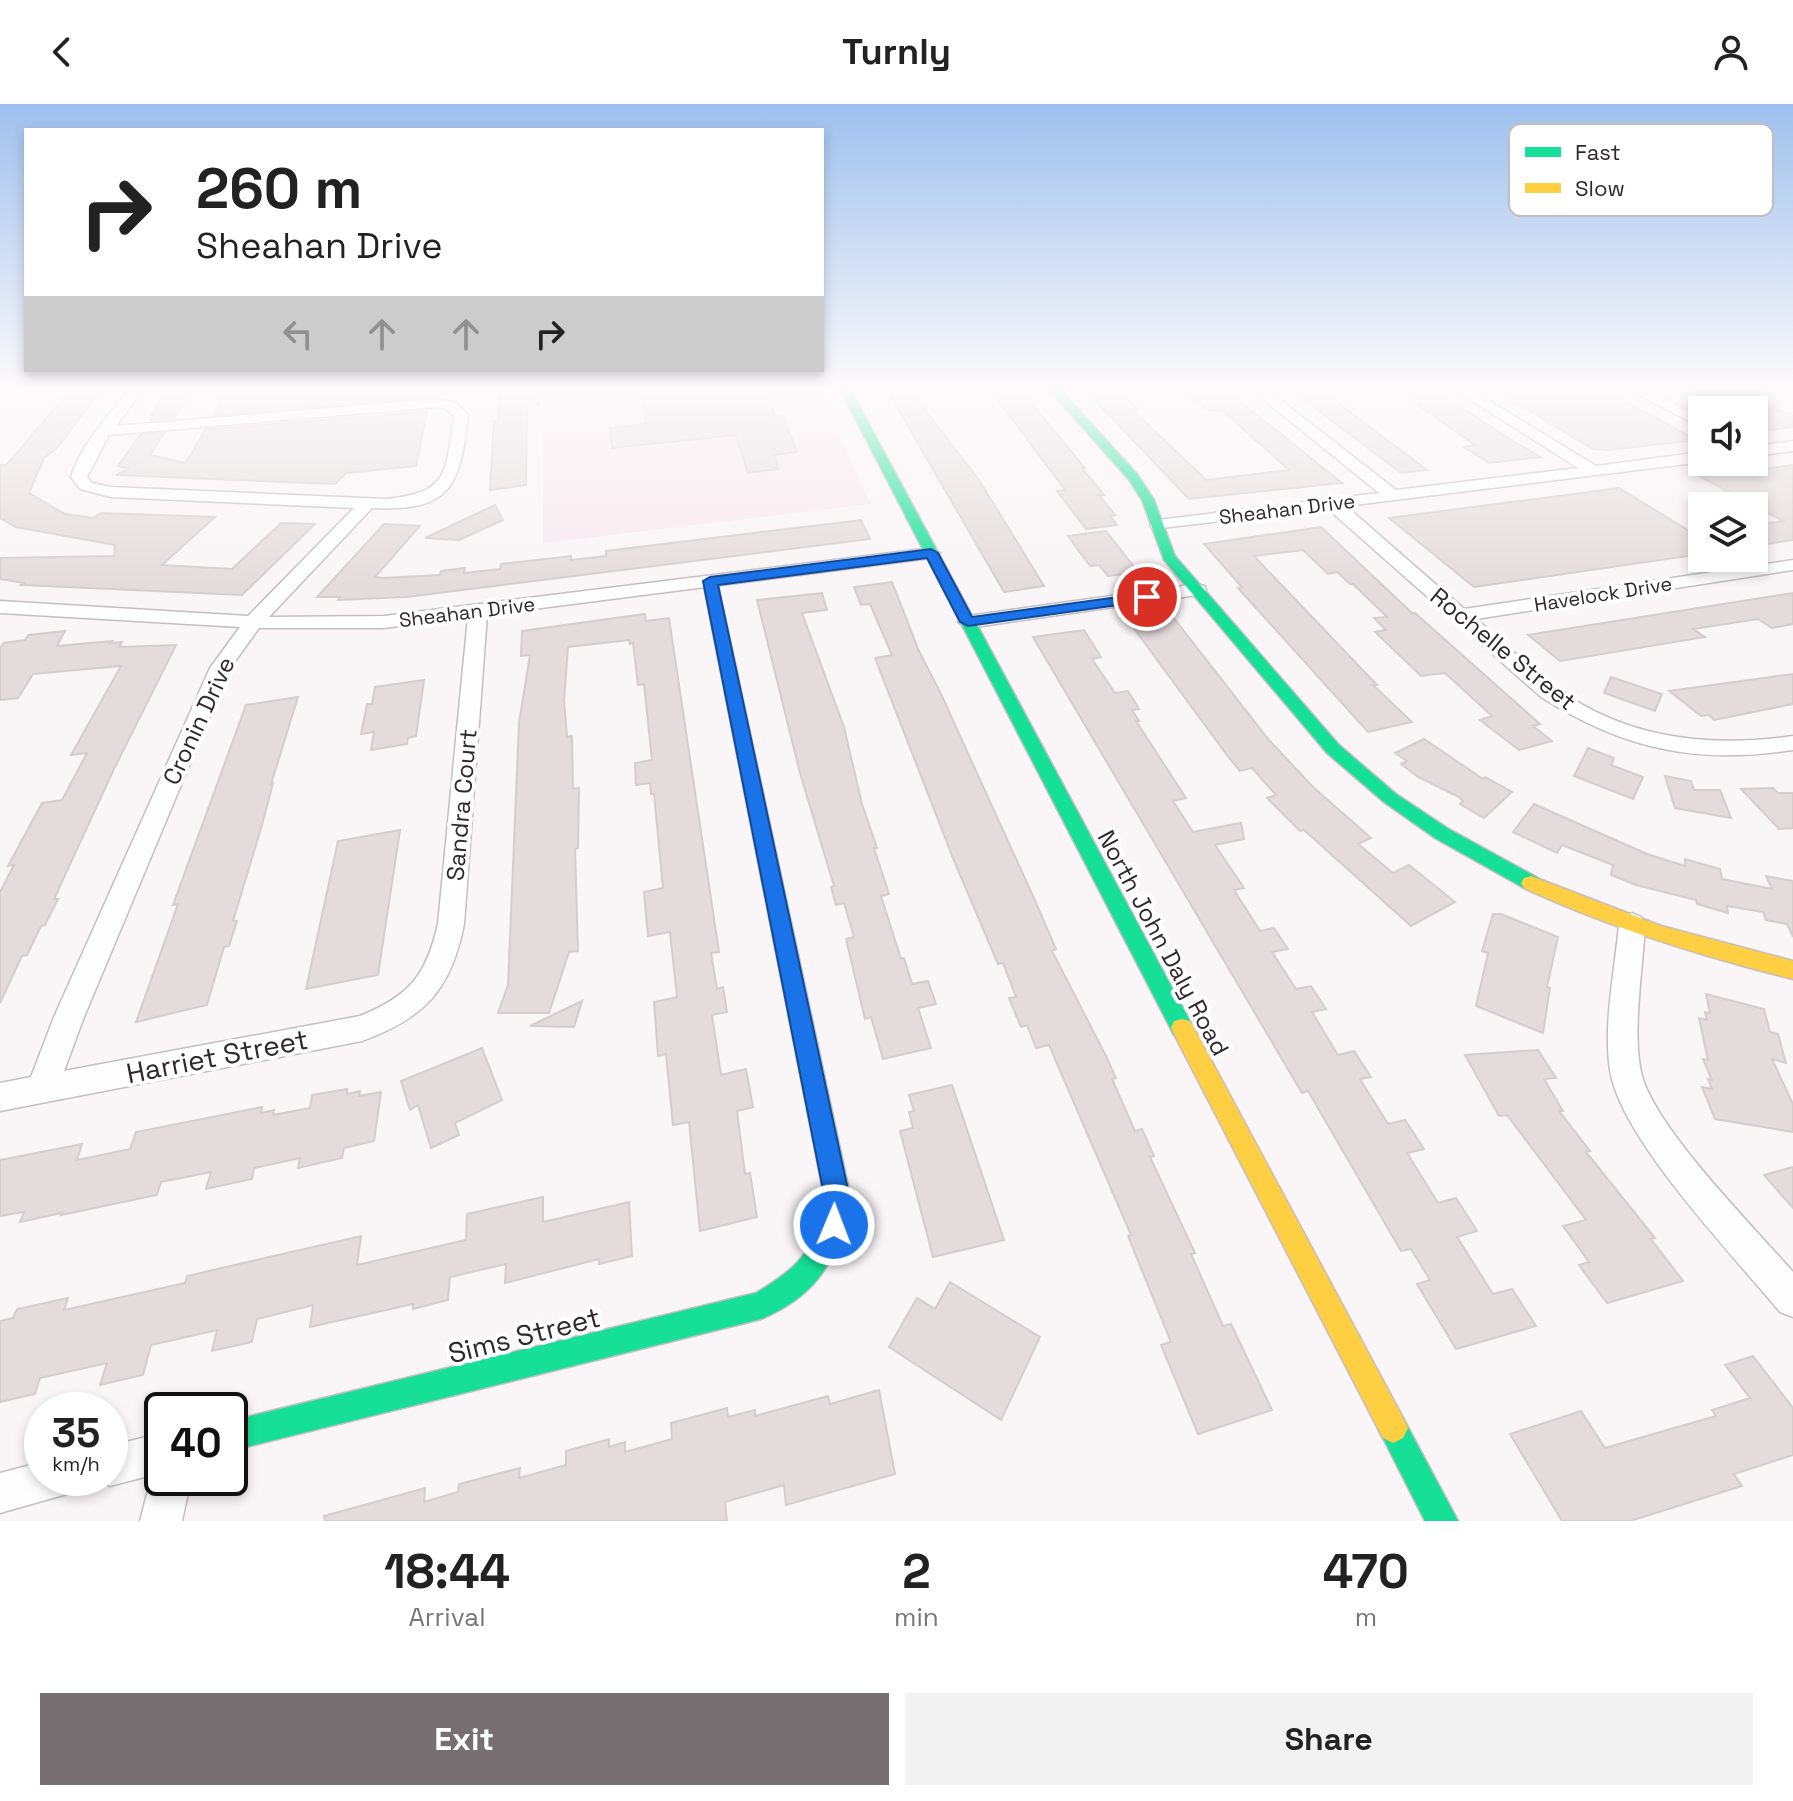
<!DOCTYPE html>
<style>
:root{--surface:#fff;--page:#f2f2f2;--text:#222;--muted:#767676;--accent:#776e72}
body{margin:0;font-family:"Space Grotesk",sans-serif;background:var(--page);color:var(--text);height:100vh;display:flex;flex-direction:column;font-size:30px;white-space:nowrap}
*{box-sizing:border-box;margin:0}
p{font-size:26px;color:var(--muted)}
.icon{flex:none;width:44px;height:44px;fill:none;stroke:currentColor;stroke-width:2;stroke-linecap:round;stroke-linejoin:round}
.map{position:relative;height:1417px;overflow:hidden}
.details{display:flex;flex-direction:column;background:var(--surface);flex:1}
.details>*{flex:none}
.top-card{position:absolute;left:24px;top:24px;width:800px;height:244px;border-radius:0px;box-shadow:0 4px 12px #0003;background:#fff;color:var(--text);overflow:hidden}
.fabs{position:absolute;left:1688px;top:292px;display:grid;gap:16px}
.fabs a{display:grid;place-items:center;width:80px;height:80px;border-radius:0px;background:var(--surface);box-shadow:0 4px 12px #0003;font-size:40px}
.speed{position:absolute;left:24px;top:1288px;display:flex;gap:16px;font-size:40px;font-weight:700;text-align:center}
.speed>*{display:grid;place-content:center;width:104px;height:104px;border-radius:50%;background:var(--surface);box-shadow:0 4px 12px #0003;line-height:1}
.speed small{font-size:20px;font-weight:400}
.speed .limit{border:4px solid #111;border-radius:12px;background:#fff;color:#111}
.pin{position:absolute;display:grid;place-items:center;width:68px;height:68px;color:#fff;margin:-34px;border:4px solid #fff;border-radius:50%;box-shadow:0 2px 8px #0007}
.me{position:absolute;width:88px;margin:-44px;rotate:1deg;stroke-linejoin:round;filter:drop-shadow(0 0 6px #0008)}
.turn{display:flex;align-items:center;gap:28px;height:168px;padding:0 40px;font-size:36px}
.turn .icon{width:104px;height:104px;stroke-width:2.5}
.turn b{display:block;font-size:56px;line-height:68px}
.lanes{display:flex;align-items:center;height:76px;padding:0 40px;background:#0003;justify-content:center;gap:40px;direction:ltr}
.lanes .off{opacity:.35}
.eta{display:flex;justify-content:space-evenly;align-items:center;height:136px;text-align:center}
.eta b{font-size:48px;font-weight:800;line-height:56px}
.primary-button{display:flex;gap:16px;margin-top:auto;padding:16px 40px}
.primary-button a{flex:1;height:92px;border-radius:0px;background:var(--accent);color:#fff;font-size:32px;font-weight:800;line-height:92px;text-align:center}
.primary-button a+a{background:var(--page);color:var(--text)}
header{display:flex;justify-content:space-between;align-items:center;height:104px;padding:0 40px;background:var(--surface);font-size:36px;font-weight:800}
.map>svg:first-child{display:block}
</style>
<header><svg class="icon" aria-label="back" viewBox="0 0 24 24"><path d="M15 5l-7 7 7 7"/></svg>Turnly<svg class="icon" aria-label="person" viewBox="0 0 24 24"><circle cx="12" cy="8" r="4"/><path d="M4 21q1-7 8-7t8 7"/></svg></header>
<div class="map">
<svg width="1793" height="1417" viewBox="0 0 1793 1417">
<rect width="100%" height="100%" fill="#faf5f7"/>
<path fill="#f7e9ef" d="M543,283h273l55,117 -328,39z"/>
<path fill="#e4dbdc" stroke="#d5cdcd" stroke-width="2" d="M73,283h31l-48,62 -12,9 -15,35 36,21 28,4 8,-5 114,4 -53,48 70,4 49,-46 34,1 -73,71 -221,-10 3,-2 -24,-4v-21l114,-2 1,-11 -99,-18 -16,-9v-53h6l10,-11z
M195,283l-21,31 -23,2 4,-6 -4,1 17,-26z
M229,283h202l-2,10 -215,18z
M501,283h38v17l-12,1 -1,80 -36,5 4,-69h4z
M664,283h100l11,29h8l14,36 -23,3 4,14 -30,4 -12,-38 -124,13 -2,-20 36,-4 -4,-29 23,-3z
M988,283h30l67,81h-3l22,27h-5l16,20 -5,1 7,9 -31,4 -29,-38 8,-1z
M1082,283h33l22,22 -4,1 73,70 83,-10 -66,-59 -16,-1 -25,-23h40l120,96 -153,16z
M1319,283l27,22 81,61 -26,3 -110,-83z
M1430,283l86,56 25,14 -52,6 -25,-16 11,-2 -59,-41 8,-1 -23,-15z
M1584,283h15l98,53 -89,10 -15,-1 -89,-53z
M912,289l67,87 65,106 -40,6 -114,-197z
M1754,294l39,18v11l-39,5z
M427,307l-11,55 -70,7 -11,11 -219,-9 12,-6 -10,-3 22,-31 24,-2 -14,22 36,8 19,-33z
M1793,361v75l-39,6v-21l29,-4 -82,-44z
M1619,384l72,44 11,-2v24l-228,33 -85,-69z
M495,401l8,15 -44,20 -34,-2z
M861,416l9,19 -464,58 -68,3 2,-3h-23l67,-73 36,2 -45,51 8,1 57,-3 1,-4 24,-3 -1,5 36,-4 1,-5 70,-8v4l35,-4v-5z
M1321,423l91,86h3l125,111 -7,2 19,15 -33,9 -39,-30 12,-4 -47,-43 -24,3 -46,-44 11,-2 -12,-12 13,-1 -34,-33h-3l-13,-12 -9,2 -25,-24 -49,6 123,129h-4l39,37 -44,10 -112,-124 -18,-20 4,-1 -38,-43z
M1106,427l29,37 -6,1 3,4 -24,3 -9,-11 -9,1 -22,-30z
M892,478l27,69 22,43 92,202 23,53 -4,2 53,103 11,24 -4,1 23,52 7,-2 12,27 -4,1 45,96 -4,1 32,72 8,-2 41,86 -74,24 -37,-89 10,-3 -43,-106 3,-1 -82,-190 -13,3 -9,-23 -6,2 -12,-29 7,-1 -13,-34 -5,1 -43,-101 -80,-205 17,-3 -22,-51 -9,1 -7,-18z
M822,489l5,17 -25,3 42,114 18,77 15,44h-3l15,46 -8,2 20,63 3,-1 8,26 16,-3 8,23 -18,4 13,40 -48,11 -12,-42 -6,2 -19,-80 8,-2 -10,-34 -8,2 -5,-18 3,-1 -34,-113 -43,-173z
M1793,489v31l-21,4 -14,-9 -65,10 12,8 -145,24 -32,-26z
M645,510l1,7 23,-3 50,334 -8,1 6,36 6,-2 4,25 -15,3 9,60 25,-6 7,38 -16,4 8,63 5,-1 7,44 -57,14 -11,-109 -16,3 -7,-71 -8,2 -4,-54 23,-5 -7,-65 -22,4 -4,-44 19,-4 -9,-94h-3l-1,-11 -14,2 -1,-22 17,-3 -8,-76 -6,1 -5,-42 -3,1 -1,-4 -61,7 -4,54 3,36 5,-1 1,53 6,-1 -1,60 -3,1 3,102 -9,1 -20,61h-51l10,-28 11,-262 11,-68 -9,1 1,-25z
M1173,513l96,123 44,47 58,51 -13,6 35,29 16,-8 46,37 -44,24 -107,-96 -4,1 -33,-33 9,-3 -24,-27 -12,3 -11,-13 -99,-135z
M1084,526l17,27 -9,2 23,34 13,-2 11,18 -7,1 7,11h-3l50,77 -13,3 20,31 48,-9 3,16 -29,6 29,43 -10,2 26,41 14,-3 14,21 -16,3 24,37 15,-3 15,23 -14,3 26,43 16,-4 17,26 -11,2 28,45 17,-4 19,29 -17,4 31,50 18,-5 21,33 -20,6 36,57 19,-5 24,37 -80,23 -39,-65 13,-4 -19,-31 -10,2 -93,-160 -6,2 -269,-456z
M65,527l-8,15 55,-5 -2,2 12,-1 -3,5 57,-2 -62,124 -60,130h4l-13,26 -4,1 -14,29 -5,1 -22,47v-111l14,-27 -6,1 34,-63 20,-3 25,-47 -16,2 50,-89 -88,8 -15,24 -18,2v-52l4,-5 21,-3 3,-5z
M1793,570v30l-79,16 -5,-5 -8,1 -32,-25z
M1611,573l51,17 -7,17 -51,-18z
M424,576l-8,56 -8,2 -1,6 -36,6 3,-18 -13,2 6,-30h5l3,-17z
M298,593l-27,87 2,-1 -11,42 -29,96h4l-8,25 -5,1 -17,58 -71,17 42,-118 -5,1 73,-200z
M1424,635l59,40 2,-2 27,15 -28,26 -24,-14 3,-3 -4,-4 -41,-20 -17,-13 6,-3 -12,-8z
M1588,644l26,10 -3,7 32,12 -10,22 -59,-23z
M1665,672l26,5 3,9h26l11,28 -56,-10z
M1773,684l5,5h15v35l-14,1 -38,-40z
M1534,700l113,50 38,12v-7l35,10 2,10 50,10 -6,-13 27,5v56l-6,-13 -21,-4 -3,-8 -36,-6 1,7 -31,-9 -1,-4 -60,-15 -25,-10 2,-10 -51,-20 -5,8 -44,-21z
M400,726l-22,145 -72,14 32,-148z
M1493,810h8l57,23 -11,50 3,1 -7,45 -67,-27 12,-53 -6,-2z
M1706,890l58,15 6,23 8,2 8,29 -14,-4 21,45v28l-78,-13 -13,-32 10,2 -4,-10 4,1 -9,-21 5,1 -9,-42 8,2 -2,-8 5,1z
M582,897l-8,26 -44,-1z
M482,944l20,52 -47,23 4,12 -28,13 -13,-43 -8,5 -9,-29z
M1538,946l18,28 -12,1 19,32h-4l31,40 -4,1 69,86 -4,1 32,42 -76,22 -28,-38 10,-3 -26,-36 23,-6 -79,-105 -8,1 -34,-61z
M952,981l52,155 -71,17 -33,-126 13,-3 -4,-16 5,-1 -5,-16z
M347,985v5l13,-3 -1,5 22,-4 -7,49 -30,7 -2,10 -44,10 2,-10 -46,10 -2,11 -46,10 5,-17 -50,10 -4,13 -96,20 1,-2 -42,9 4,-10 -24,4v-56l82,-16 -5,16 53,-11 6,-17 126,-25 -1,6 13,-3 -1,5 37,-7 2,-13z
M1793,1063v41l-29,-33z
M543,1093v25l86,-20 3,54 -33,8v-5l-94,24 1,-19 -56,13 -2,23 -35,9v-5l-103,23 3,-22 -56,14 -5,23 -40,9 5,-21 -66,15 -8,30 -43,10 7,-22 -67,15 -5,16 -35,8v-81l13,-3 4,-9 51,-11 -4,12 121,-27 2,-7 174,-40 -4,29 109,-25 1,-26z
M950,1178l90,55 -39,83 -112,-73 28,-49 18,11z
M1753,1252l40,52v47l-59,19 8,12 -112,35h-68l-52,-87 71,-23 24,37 111,-32 -4,-6 38,-12 -25,-33z
M879,1286l16,84 -109,31 -2,-20 -59,17 2,19h-402l-1,-5 101,-28 -1,14 34,-10 1,-8 61,-16 -1,10 47,-13v-14l43,-12v8l16,-5v10l47,-13 -1,-16 56,-15 1,9 27,-7v6l73,-20 2,8z"/>
<g fill="none" stroke-linecap="round" stroke-linejoin="round">
<defs>
<path id="street" d="M131,283h14l-29,39 320,-27 20,4 12,12c-8,71 -16,97 -96,93l-103,109 115,-1 547,-68 9,5 -9,5 -444,57 -23,309c-13,66 -39,94 -102,117l-362,70v-28l31,-6 23,-60 156,-349 30,-41 -240,-14v-12l248,15 106,-108 -243,-11 -31,-8 -9,-12c10,-34 39,-62 60,-90zM436,303l10,2 8,7c-9,57 -4,77 -69,83l-274,-12 -19,-4 -5,-6 22,-42zM468,513l-30,307c-12,52 -29,72 -78,92l-296,55 20,-54 146,-349 29,-40h125z
M1248,283h16l132,103 182,-22 -128,-81h17l129,79 106,-14v10l-356,44 118,103 329,-49v10l-317,49c26,22 51,47 78,67 70,53 155,62 239,50v14c-97,15 -170,-1 -252,-53l-213,-188 -176,20 -2,-4 8,-5 221,-27z
M1624,283h18l60,31v10z
M1793,337v10l-39,5v-10z
M1197,480l7,2 2,4 -2,4 -236,34 -10,-6 10,-6z
M1632,809l9,4 4,7c-2,43 -13,107 -4,148 11,53 113,155 152,200v45l-13,-5c-46,-56 -160,-174 -170,-242 -7,-47 5,-99 9,-146l4,-7z
M162,1329v45h29l-9,43h-42l12,-46 -42,11 -15,-8h15v-32z
M42,1358v16h38l-6,14 -74,21v-40z"/>
<path id="fast" d="M839,283h10l341,634 3,7 -3,7 -8,2 -8,-2z
M1047,283h11l80,88 16,25 21,56 164,189 57,49 51,34 91,50 3,5 -3,5h-14l-89,-50 -51,-36 -57,-49 -163,-193 -22,-60 -13,-20z
M772,770l7,2 3,5 68,314c-11,61 -29,99 -89,124l-531,132v-30l526,-128c49,-30 57,-42 68,-98l-62,-314 3,-5z
M1393,1309l10,5 55,103h-33l-47,-93 5,-10z"/>
<path id="slow" d="M710,473l7,4 65,300 -3,5h-14l-3,-5 -59,-300z
M1531,772l130,50 132,35v18c-92,-23 -182,-51 -269,-91l-3,-5 3,-5z
M1182,915l8,2 213,397 5,10 -5,10 -10,5 -10,-5 -212,-410 3,-7z"/>
</defs>
<use href="#street" stroke="#c5bdc1" stroke-width="3"/>
<use href="#fast" stroke="#c5bdc1" stroke-width="3"/>
<use href="#slow" stroke="#c5bdc1" stroke-width="3"/>
<use href="#street" fill="#fefefe" fill-rule="evenodd"/>
<use href="#fast" fill="#16e098" fill-rule="evenodd"/>
<use href="#slow" fill="#ffcf43" fill-rule="evenodd"/>
</g>
<linearGradient id="sky" x2="0" y2="1"><stop stop-color="#9ec0ed"/><stop offset="0.59" stop-color="#fdfafb"/><stop offset="1" stop-color="#fdfafb" stop-opacity="0"/></linearGradient>
<rect width="1793" height="482" fill="url(#sky)"/>
<path fill="#1a73e8" stroke="#114b97" stroke-width="2" d="M931,445l7,4 34,64 175,-24 7,4 -7,4 -179,25 -8,-4 -33,-64 -209,27 131,610 -6,39 -9,4 -9,-4 -4,-9 3,-30 -121,-614 7,-4z"/>
<g text-anchor="middle" stroke-width="8" stroke-linejoin="round" paint-order="stroke">
<g font-size="20" fill="#31262b" stroke="#fff">
<text transform="translate(1287 405) rotate(-7)" y="7">Sheahan Drive</text>
<text transform="translate(1603 490) rotate(-9)" y="7">Havelock Drive</text>
<text transform="translate(467 508) rotate(-7)" y="7">Sheahan Drive</text>
</g>
<g font-size="24" fill="#31262b" stroke="#fff">
<text transform="translate(1503 545) rotate(39)" y="8">Rochelle Street</text>
<text transform="translate(199 617) rotate(-65)" y="8">Cronin Drive</text>
<text transform="translate(462 701) rotate(-85)" y="8">Sandra Court</text>
<text transform="translate(1163 839) rotate(62)" y="8">North John Daly Road</text>
</g>
<g font-size="28" fill="#31262b" stroke="#fff">
<text transform="translate(217 952) rotate(-11)" y="10">Harriet Street</text>
<text transform="translate(524 1231) rotate(-14)" y="10">Sims Street</text>
</g>
</g>
<rect x="1509" y="20" width="264" height="92" rx="12" fill="#fff" stroke="#c1bebf" stroke-width="2"/>
<rect x="1525" y="43" width="36" height="10" fill="#16e098"/>
<rect x="1525" y="79" width="36" height="10" fill="#ffcf43"/>
<g font-size="22" fill="#31262b">
<text x="1575" y="56">Fast</text>
<text x="1575" y="92">Slow</text>
</g>
</svg>
<div class="fabs">
<a><svg class="icon" aria-label="sound" viewBox="0 0 24 24"><path d="M4 9h4l5-4v14l-5-4H4zM17 9q2 3 0 6"/></svg></a>
<a><svg class="icon" aria-label="layers" viewBox="0 0 24 24"><path d="M12 4l9 5-9 5-9-5zM3 14l9 5 9-5"/></svg></a>
</div>
<div class="speed"><div>35<small>km/h</small></div><div class="limit">40</div></div>
<div class="pin" style="left:1147px;top:493px;background:#d93025"><svg class="icon" aria-label="arrive" viewBox="0 0 24 24"><path d="M6 21V4h12l-3 4 3 4H6"/></svg></div>
<svg class="me" style="left:834px;top:1121px" viewBox="-20 -20 40 40"><circle r="17" fill="#1a73e8" stroke="#fff" stroke-width="3"/><path d="M0-11L8 9 0 5-8 9z" fill="#fff"/></svg>
<div class="top-card">
<div class="turn"><svg class="icon" aria-label="right" viewBox="0 0 24 24"><path d="M7 20v-9h11M14 6l5 5-5 5"/></svg><div><b>260 m</b>Sheahan Drive</div></div>
<div class="lanes"><svg class="icon off" aria-label="left" viewBox="0 0 24 24"><path d="M17 20v-9H6M10 6l-5 5 5 5"/></svg><svg class="icon off" aria-label="ahead" viewBox="0 0 24 24"><path d="M12 20V5M6 11l6-6 6 6"/></svg><svg class="icon off" aria-label="ahead" viewBox="0 0 24 24"><path d="M12 20V5M6 11l6-6 6 6"/></svg><svg class="icon" aria-label="right" viewBox="0 0 24 24"><path d="M7 20v-9h11M14 6l5 5-5 5"/></svg></div>
</div>
</div>
<section class="details">
<div class="eta">
<div><b>18:44</b><p>Arrival</p></div>
<div><b>2</b><p>min</p></div>
<div><b>470</b><p>m</p></div>
</div>
<div class="primary-button"><a>Exit</a><a>Share</a></div>
</section>
